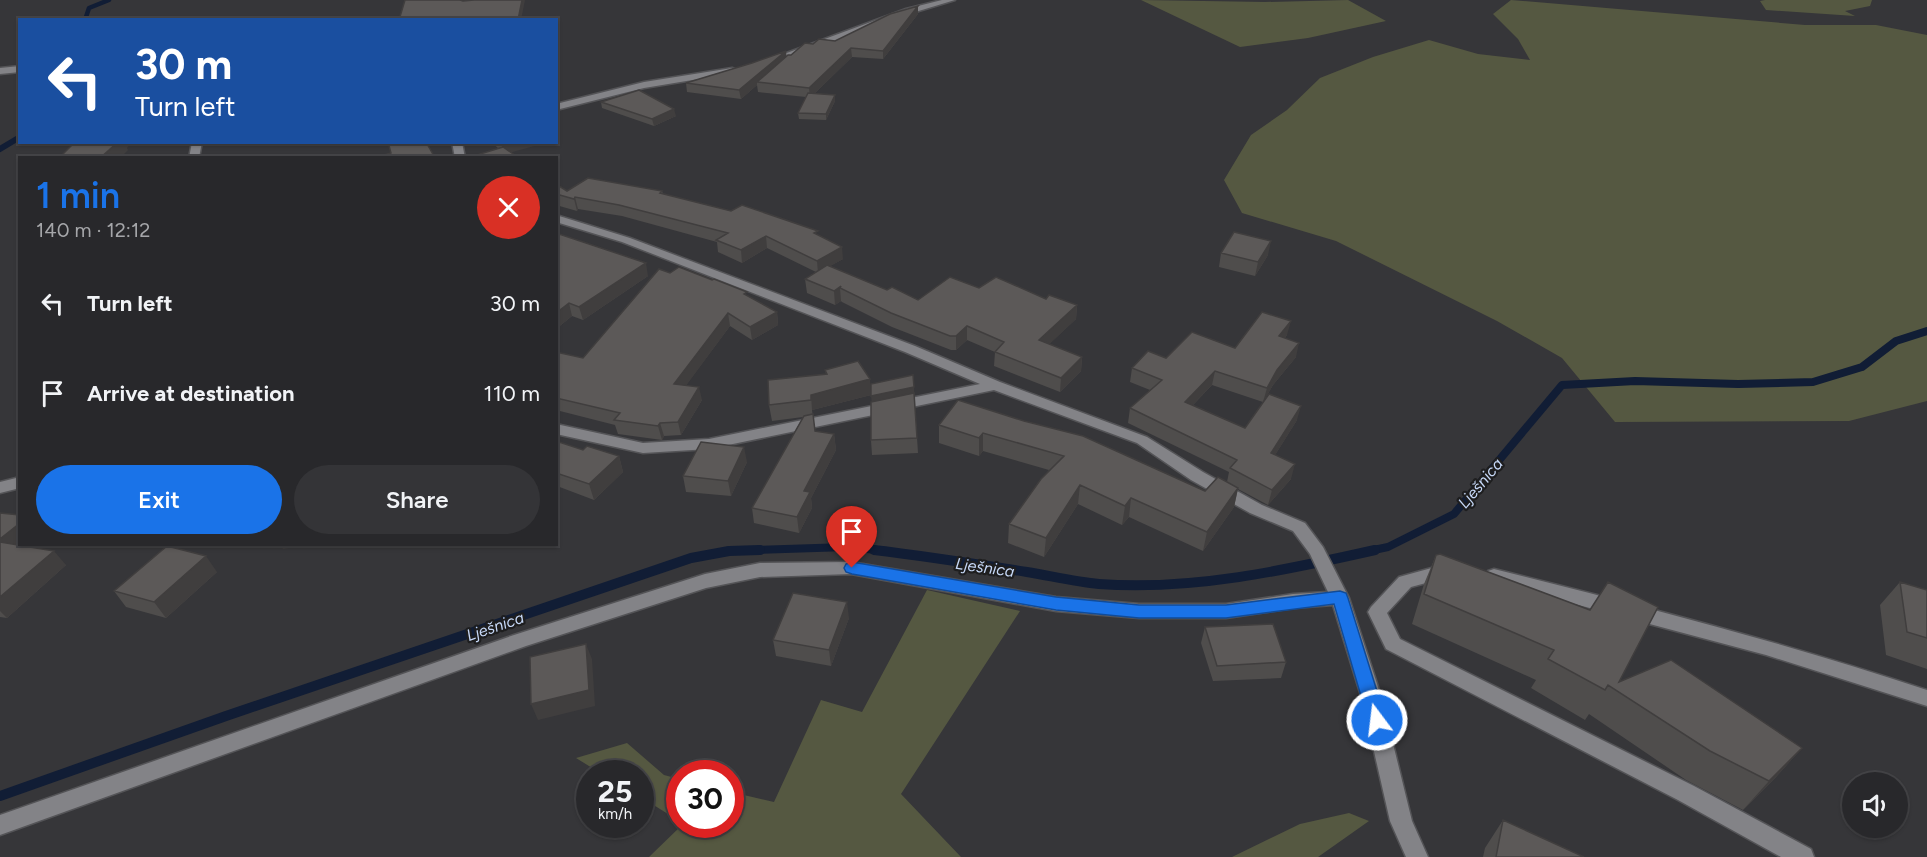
<!DOCTYPE html>
<meta charset="utf-8">
<style>
:root{--surface:#28282b;--page:#343437;--text:#f1f3f6;--muted:#a5a6a9;--line:#444447;--accent:#1a73e8}
body{margin:0;font-family:Figtree,sans-serif;background:var(--page);color:var(--text);height:100vh;display:flex;flex-direction:column;font-size:22px;white-space:nowrap}
*{box-sizing:border-box;margin:0}
p{font-size:20px;color:var(--muted)}
.icon{flex:none;width:33px;height:33px;fill:none;stroke:currentColor;stroke-width:2;stroke-linecap:round;stroke-linejoin:round}
.map{position:relative;flex:1;overflow:hidden}
.side{position:absolute;left:18px;top:156px;width:540px;height:390px;display:flex;flex-direction:column;background:var(--surface);border-radius:0px;box-shadow:0 2px 4px #0004,0 0 0 2px var(--line)}
.side>*{flex:none}
.guide{position:absolute;left:18px;top:18px;width:540px;height:126px;border-radius:0px;box-shadow:0 2px 4px #0004,0 0 0 2px var(--line);background:#1a4fa0;color:#fff;overflow:hidden}
.controls{position:absolute;left:1842px;top:772px;display:grid;gap:12px}
.controls a{display:grid;place-items:center;width:66px;height:66px;border-radius:50%;background:var(--surface);box-shadow:0 2px 4px #0004,0 0 0 2px var(--line);font-size:30px}
.speed{position:absolute;left:576px;top:760px;display:flex;gap:12px;font-size:30px;font-weight:700;text-align:center}
.speed>*{display:grid;place-content:center;width:78px;height:78px;border-radius:50%;background:var(--surface);box-shadow:0 2px 4px #0004,0 0 0 2px var(--line);line-height:1}
.speed small{font-size:15px;font-weight:400}
.speed .limit{border:9px solid #d22;background:#fff;color:#111}
.pin{position:absolute;display:grid;place-items:center;width:51px;height:51px;color:#fff;margin:-62px -26px;border-radius:50% 50% 50% 0;rotate:-45deg;box-shadow:0 0 6px #0007}
.pin .icon{rotate:45deg}
.me{position:absolute;width:66px;margin:-33px;rotate:345deg;stroke-linejoin:round;filter:drop-shadow(0 0 4px #0008)}
.turn{display:flex;align-items:center;gap:21px;height:126px;padding:0 18px;font-size:27px}
.turn .icon{width:78px;height:78px;stroke-width:2.5}
.turn b{display:block;font-size:42px;line-height:51px}
.round{display:grid;place-items:center;flex:none;width:63px;height:63px;border-radius:32px;background:var(--page)}
.head{display:flex;align-items:center;justify-content:space-between;height:102px;padding:0 18px}
h1{font-size:36px;font-weight:600;line-height:45px;color:var(--accent)}
.button{display:flex;gap:12px;margin-top:auto;padding:12px 18px}
.button a{flex:1;height:69px;border-radius:36px;background:var(--accent);color:#fff;font-size:24px;font-weight:600;line-height:69px;text-align:center}
.button a+a{background:var(--page);color:var(--text)}
ul{padding:0;list-style:none}
li{display:flex;align-items:center;gap:18px;height:90px;padding:0 18px}
li div{flex:1}
li b{display:block;font-size:22px}
li em{font-style:normal}
.map>svg:first-child{display:block}
</style>
<div class="map">
<svg width="1927" height="857" viewBox="0 0 1927 857">
<rect width="100%" height="100%" fill="#363639"/>
<path fill="#555841" d="M1141,0l124,2 83,-2 38,21 -78,17 -68,9z
M1511,0l294,25h71l51,10v366l-78,20 -234,1 -53,-64 -65,-37 -161,-80 -94,-28 -18,-33 27,-45 36,-25 33,-32 53,-21 56,-17 49,14 52,6 -12,-21 -25,-25z
M1765,0h107l-2,6 -25,5 10,5 -89,-6 -6,-9z
M927,590l93,21 -119,183 60,63h-312l33,-32h48l1,-33 43,10 47,-102 41,12z
M627,743l37,32 15,4v42l-38,-24 -1,-23h-38l-26,-16z
M1349,813l20,8 -51,36h-86l68,-33z"/>
<g fill="none" stroke-linecap="round" stroke-linejoin="round">
<path stroke="#111d35" stroke-width="4.5" d="M85,20l4,-12 20,-8"/>
<path stroke="#111d35" stroke-width="6" d="M0,149l20,-12"/>
<path stroke="#111d35" stroke-width="8" d="M726,551l121,-4 40,4
M1369,551l19,-4 66,-33 108,-129 73,-4 103,3 75,-2 49,-15 34,-26 31,-10"/>
<path stroke="#111d35" stroke-width="10" d="M874,550c51,6 102,14 153,22 24,4 49,10 72,12 93,7 187,-14 276,-34
M0,796l226,-80 465,-158 38,-7 31,-1"/>
<defs>
<path id="service" d="M1446,564l6,2 3,5 -3,5 -41,11 -24,26 13,26 294,147 117,63 3,8h-33l-103,-57 -292,-151 -18,-37 3,-5 28,-30z
M1494,569c146,36 291,74 433,121v16l-161,-51 -278,-74 -3,-5 3,-5z"/>
<path id="minor" d="M942,0h13l-43,13 -140,50 -7,-2 141,-52z
M20,66v6l-20,2v-6z
M732,68l3,1v4l-91,15 -88,22v-6l88,-22z
M192,142h10l-3,16h-10z
M452,142h10l3,16h-10z
M556,215l74,23 285,108 85,36 147,55 56,35 59,33 43,18 18,24 26,51 33,101 30,122 16,36h-22l-16,-36 -28,-122 -29,-94 -40,3 -67,10h-87l-83,-7 -205,-37 -91,3 -54,11 -180,58 -526,189v-20l514,-180 191,-61 55,-11 91,-1 205,35 83,7h87l67,-10 35,-2 -18,-38 -17,-23 -43,-18 -59,-33 -54,-37 -143,-53 -285,59 -66,4 -87,-19v-10l87,19 66,-4 271,-55 -75,-32 -283,-110 -66,-20z
M20,477v11l-20,5v-11z"/>
</defs>
<use href="#service" stroke="#545457" stroke-width="3"/>
<use href="#minor" stroke="#545457" stroke-width="3"/>
<use href="#service" fill="#838387" fill-rule="evenodd"/>
<use href="#minor" fill="#838387" fill-rule="evenodd"/>
</g>
<path fill="#4f4d4c" d="M918,14l-35,45 -31,-2 -38,37 21,1v6l-9,19 -27,-1 -1,-6 8,-16 -48,-5 -1,-7 -16,14 -54,-7 -1,-9 66,-20 34,-12v6l5,-2 22,-11 22,-3z
M601,102l75,14 -22,10 -52,-18z
M491,142h54v1l-47,5z
M556,184l11,7h95l1,3 156,42 24,23 -13,7 57,24 31,10 61,-12 67,11 31,6 -1,14 -27,25 33,13 -1,14 -21,21 -66,-26 1,-14 -28,-12 -11,10h-5l-59,-23 -50,-25 -1,-1 -6,4 -28,-12 -2,-14 11,-7 -49,-24 -25,15 -24,-11 -1,-10 -95,-26 -44,-7 -1,2 -21,-6z
M556,233l92,43 -65,44 -11,-4 -16,13z
M1221,253l47,2 -13,21 -36,-9z
M670,273l77,23 30,16 1,13 -26,15 -22,-14 -44,59 16,15 -21,35 -17,1 -2,4 -44,-6 -3,-9 -59,-15v-58l27,6z
M1287,335l-2,3 11,19 -23,28 -10,17 -51,-17 -19,20 52,23 52,-8 -22,35 16,24 -23,26 -30,-16 -4,18 -31,44 -74,-34 -7,8 -44,-21 -34,53 -36,-14 1,-19 40,-54 -66,-19 -4,5 -40,-13v-18l19,-25 247,91 22,-9 2,-10 -101,-49 2,-15 20,-18 -20,-8 2,-14 34,-10 69,-10z
M825,370l46,25 -59,15 3,21 19,3 2,16 -25,48 1,10 -13,25 -45,-10 -2,-15 51,-91 -31,4 -3,-16 57,-31z
M913,375l5,78 -46,2 -1,-15z
M556,441l27,9 36,6 4,16 -29,28 -37,-14 -1,1z
M747,462l-16,34 -45,-4 -3,-16z
M0,513l20,31h4l-2,2 44,19 -59,53 -7,-1z
M1436,555l183,127 183,66 -26,29 -33,33 -57,-30 -97,-66 -4,6 -54,-32 5,-8 -124,-56 12,-40z
M217,572l-51,46 -40,-11 -12,-16z
M1900,582l27,8v79l-41,-14 -6,-50z
M849,618l-18,48 -55,-10 -3,-16z
M1205,627l81,35 -5,16 -68,3 -12,-38z
M1503,820l81,37h-101l2,-9z"/>
<path fill="#403e3e" d="M522,0h3l-4,20h-3z
M918,6v8l-35,45v-8z
M851,48l1,9 -42,41 -1,-10z
M786,51l1,9 -30,22v3l-16,14 -2,-9z
M835,95v6l-9,19v-6z
M674,109l2,7 -22,10 -2,-7z
M118,142h14l-5,6 1,2 -8,8h-20z
M501,143l44,-1v1l-40,11z
M575,197l3,12 -1,2 -3,-12z
M766,236l1,12 -25,15 -1,-13z
M1271,241l-3,14 -13,21 3,-14z
M842,247l1,12 -25,14 -1,-12z
M646,263l2,13 -65,44 -4,-13z
M841,286l-1,2 1,13 -6,4 -1,-14z
M569,303l3,13 -16,13v-16z
M1077,305l-1,14 -38,36 1,-15z
M777,312l1,13 -26,15 -2,-13z
M728,313l2,13 -53,72 -3,-14z
M1291,321l-4,14 -11,15 3,-14z
M967,326v14l-11,10v-14z
M1299,343l-3,14 -23,28 -10,17 4,-14 10,-18z
M1082,357l-1,14 -21,21 1,-14z
M1215,371l-3,14 -30,31 3,-14z
M870,379l1,16 -59,15 -1,-15z
M699,387l3,13 -21,35 -3,-13z
M914,387v8l-42,9 -1,-8z
M1301,406l-4,14 -30,48 4,-15z
M660,423l4,13 -2,4 -4,-14z
M983,433v18l-4,5v-18z
M834,434l2,16 -25,48 1,10 -13,25 -2,-16 7,-26z
M744,447l3,15 -16,34 -3,-15z
M619,456l4,16 -29,28 -5,-16z
M1295,464l-4,15 -23,26 4,-15z
M1080,485l-2,19 -34,53 2,-19z
M1238,488l-4,19 -31,44 4,-19z
M1131,498l-2,19 -7,8 3,-19z
M20,523v21h4l-14,12 -10,-11v-6z
M281,544h32l-30,5z
M54,551l12,14 -59,53 -7,-7v-14z
M206,556l11,16 -51,46 -12,-16z
M847,602l2,16 -18,48 -2,-16z
M586,644l6,15 3,47 -57,14 -7,-16z
M1802,748l-26,29 -33,33 26,-29z"/>
<path fill="#5c5958" stroke="#403e3e" stroke-width="1.5" d="M405,0h55l3,1 11,-1h48l-4,20h-119z
M918,6l-35,45 -32,-3 -42,40 -52,-6 31,-27h3l14,-12 8,1 6,-5 16,2 55,-27z
M786,51l-47,39 -53,-7 66,-20z
M639,90l35,19 -22,10 -51,-17z
M808,93l27,2 -9,19 -28,-1z
M75,142h43l-18,16h-41z
M388,142h38l9,16h-49l-2,-3 7,-2z
M503,147l16,11h-52z
M588,178l74,13 -2,2 71,18 11,-6 76,26 -4,2 28,14 -25,14 -51,-25 -25,14 -25,-10 12,-7 -109,-28 -44,-8 -1,2 -18,-5v-10l11,7z
M1234,232l37,9 -13,21 -37,-9z
M556,233l90,30 -67,44 -10,-4 -13,10z
M827,265l60,25 5,-3 26,13 32,-23 29,11 17,-11 50,22 3,-4 28,10 -38,35 43,17 -21,21 -66,-26 9,-10 -37,-16 -11,10h-6l-59,-23 -51,-25 1,-2 -7,5 -29,-12z
M679,267l33,13 2,-1 33,13 -3,2 33,18 -27,15 -22,-14 -54,71 25,3 -21,35 -18,1 -2,3 -44,-6 6,-7 -64,-15v-46l27,6 76,-89 11,4z
M1262,312l29,9 -12,15 20,7 -22,27 -10,18 -52,-17 -30,31 60,26 24,-34 32,12 -30,47 24,11 -23,26 -42,-22 7,-8 -107,-52 32,-28 -30,-12 16,-17 18,7 26,-26 43,16z
M858,361l12,18 -59,16v5l-42,5 -1,-25 59,-6 -2,-4z
M913,375l1,12 -43,9v-12z
M914,393l3,45 -46,2v-38z
M958,400l66,21 59,15 122,55 13,-14 20,11 -31,44 -76,-34 -6,8 -45,-21 -34,53 -37,-14 32,-45 23,-23 -81,-23 -4,5 -40,-13z
M813,414l2,17 19,3 -30,57 6,1 -13,25 -45,-9 52,-92z
M556,441l27,9 4,-4 32,10 -30,28 -33,-11z
M701,442l43,5 -16,34 -45,-5z
M0,513l20,2v8l-20,16z
M0,542l54,9 -54,46z
M167,546l39,10 -52,46 -40,-11z
M1440,554l150,56 18,-28 50,25 -39,75 52,-22 131,88 -33,33 -59,-30 -102,-66 -3,5 -57,-31 6,-9 -130,-56 12,-39z
M1900,582l27,8v48l-20,-6z
M793,593l54,9 -18,48 -56,-10z
M1273,624l13,38 -69,4 -12,-39z
M586,644l3,46 -58,14 -1,-47z
M1503,820l81,37h-88z"/>
<path fill="#1a73e8" stroke="#114b97" stroke-width="1.5" d="M852,562l204,35 83,8h87l114,-14 6,2 2,5 38,122 -2,5 -7,2 -6,-2 -3,-5 -34,-116 -108,14h-87l-83,-8 -204,-36 -6,-2 -2,-4 2,-4z"/>
<g text-anchor="middle" stroke-width="4.5" stroke-linejoin="round" paint-order="stroke">
<g font-size="16" font-style="italic" fill="#c6d8f7" stroke="#1e1e1f">
<text transform="translate(1480 483) rotate(-50)" y="6">Lješnica</text>
<text transform="translate(985 567) rotate(8)" y="6">Lješnica</text>
<text transform="translate(495 626) rotate(-19)" y="6">Lješnica</text>
</g>
</g>
</svg>
<div class="controls">
<a><svg class="icon" aria-label="sound" viewBox="0 0 24 24"><path d="M4 9h4l5-4v14l-5-4H4zM17 9q2 3 0 6"/></svg></a>
</div>
<div class="speed"><div>25<small>km/h</small></div><div class="limit">30</div></div>
<div class="pin" style="left:852px;top:568px;background:#d93025"><svg class="icon" aria-label="arrive" viewBox="0 0 24 24"><path d="M6 21V4h12l-3 4 3 4H6"/></svg></div>
<svg class="me" style="left:1377px;top:720px" viewBox="-20 -20 40 40"><circle r="17" fill="#1a73e8" stroke="#fff" stroke-width="3"/><path d="M0-11L8 9 0 5-8 9z" fill="#fff"/></svg>
<div class="guide">
<div class="turn"><svg class="icon" aria-label="left" viewBox="0 0 24 24"><path d="M17 20v-9H6M10 6l-5 5 5 5"/></svg><div><b>30 m</b>Turn left</div></div>
</div>
<section class="side">
<div class="head"><div><h1>1 min</h1><p>140 m · 12:12</p></div><a class="round" style="background:#d93025;color:#fff"><svg class="icon" aria-label="close" viewBox="0 0 24 24"><path d="M6 6l12 12M18 6L6 18"/></svg></a></div>
<ul>
<li><svg class="icon" aria-label="left" viewBox="0 0 24 24"><path d="M17 20v-9H6M10 6l-5 5 5 5"/></svg><div><b>Turn left</b></div><em>30 m</em></li>
<li><svg class="icon" aria-label="arrive" viewBox="0 0 24 24"><path d="M6 21V4h12l-3 4 3 4H6"/></svg><div><b>Arrive at destination</b></div><em>110 m</em></li>
</ul>
<div class="button"><a>Exit</a><a>Share</a></div>
</section>
</div>
